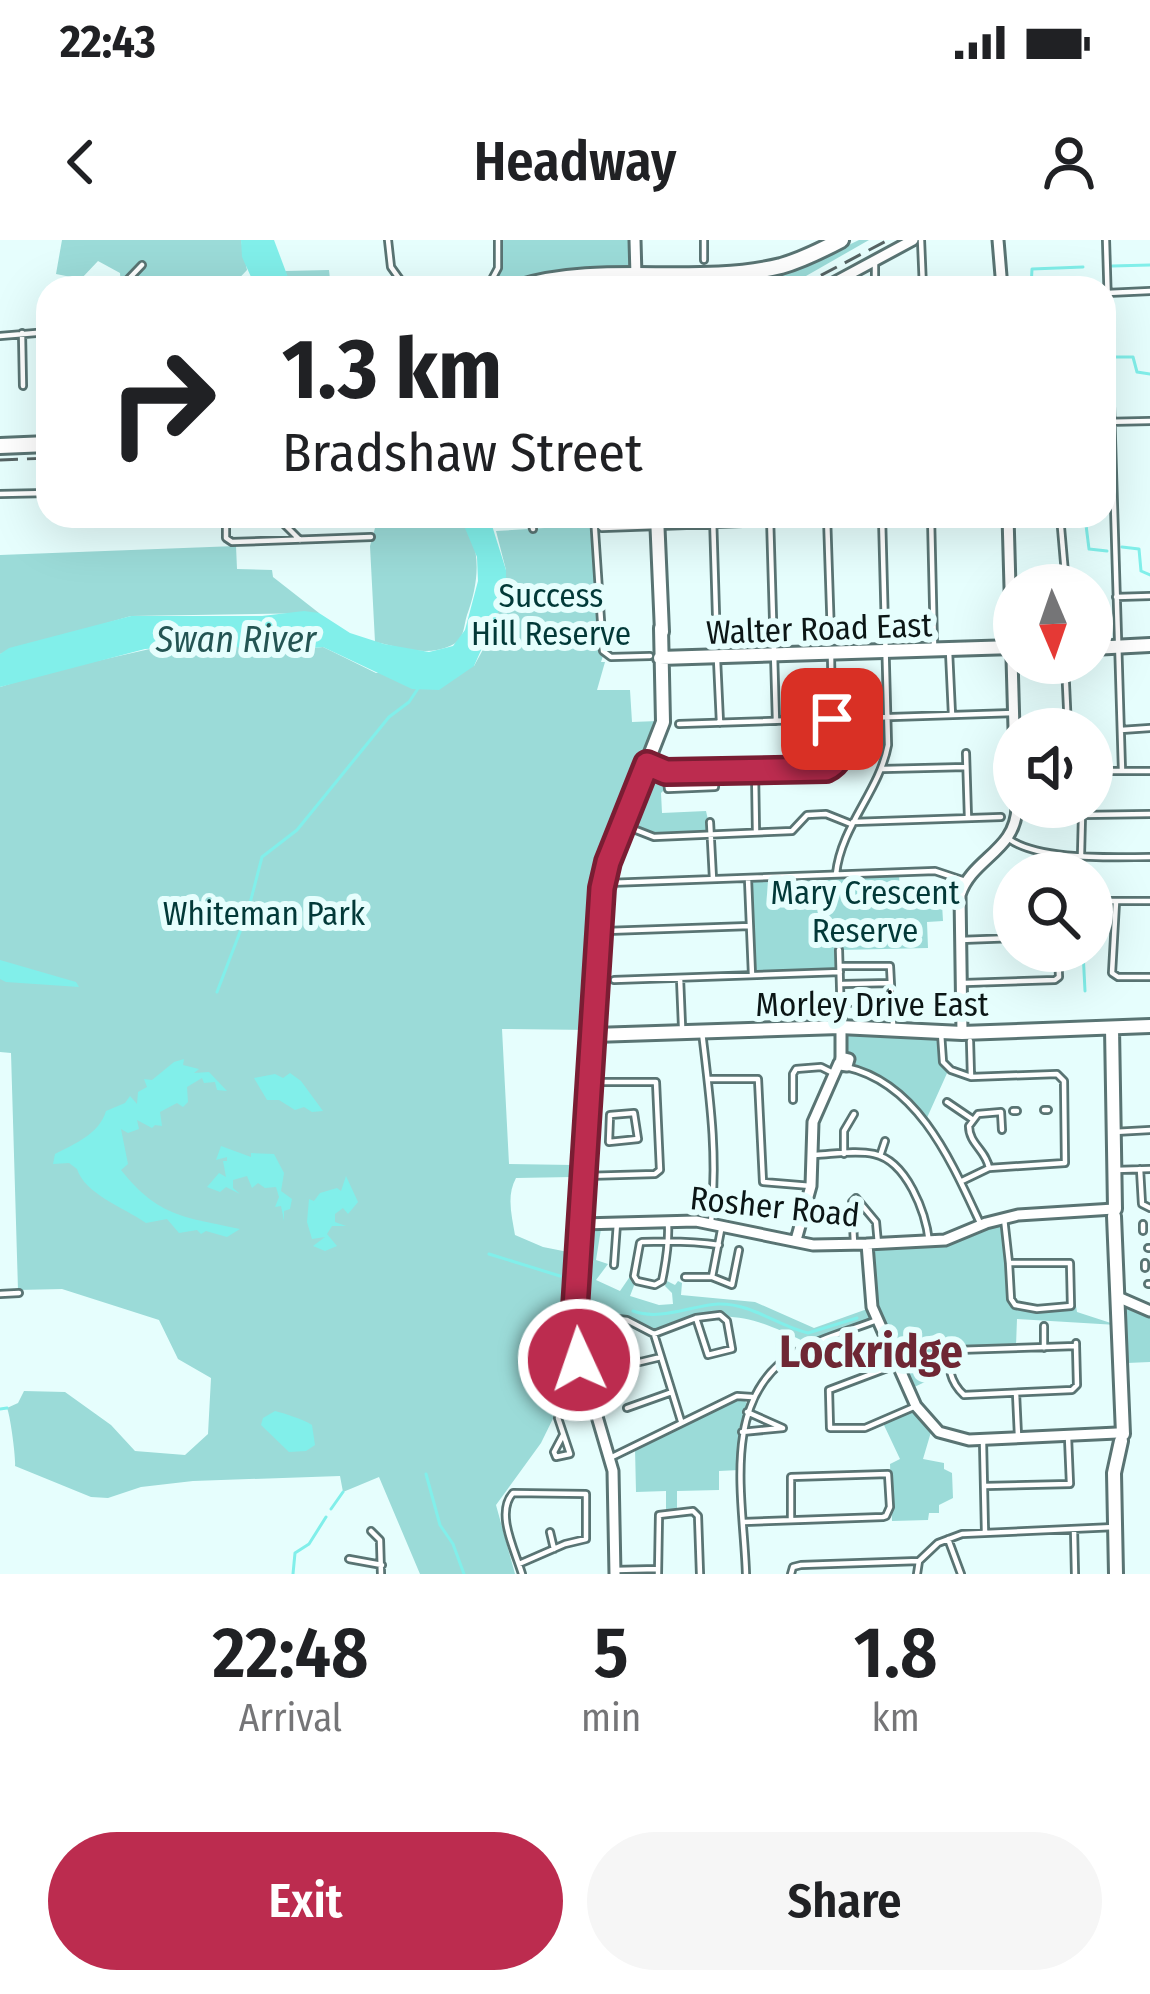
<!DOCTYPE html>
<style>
:root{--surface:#fff;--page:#f6f6f6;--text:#202124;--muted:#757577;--accent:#bc2c4f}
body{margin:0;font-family:"Fira Sans Condensed",sans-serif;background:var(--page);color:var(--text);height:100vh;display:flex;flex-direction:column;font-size:45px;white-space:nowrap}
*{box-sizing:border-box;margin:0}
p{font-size:39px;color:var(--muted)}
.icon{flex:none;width:66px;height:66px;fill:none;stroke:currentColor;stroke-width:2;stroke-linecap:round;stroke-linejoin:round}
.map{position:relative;height:1334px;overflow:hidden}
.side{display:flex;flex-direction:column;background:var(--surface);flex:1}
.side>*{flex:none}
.banner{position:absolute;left:36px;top:36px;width:1080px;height:252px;border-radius:36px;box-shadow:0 12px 48px #0002;background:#fff;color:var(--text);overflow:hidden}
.needle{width:78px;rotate:178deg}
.fabs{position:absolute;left:993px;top:324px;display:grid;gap:24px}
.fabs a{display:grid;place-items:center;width:120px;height:120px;border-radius:50%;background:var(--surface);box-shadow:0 12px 48px #0002;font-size:60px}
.pin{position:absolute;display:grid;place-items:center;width:102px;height:102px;color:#fff;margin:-51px;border-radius:24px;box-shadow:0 6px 18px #0006}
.me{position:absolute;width:132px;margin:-66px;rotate:357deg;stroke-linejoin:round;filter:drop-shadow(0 0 9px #0008)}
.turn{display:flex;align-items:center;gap:42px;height:252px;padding:0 48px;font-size:54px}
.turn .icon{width:156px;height:156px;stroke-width:2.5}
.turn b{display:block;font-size:84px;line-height:102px}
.eta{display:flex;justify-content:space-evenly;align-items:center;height:204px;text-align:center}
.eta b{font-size:72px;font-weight:600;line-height:84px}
.primary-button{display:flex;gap:24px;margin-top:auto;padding:24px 48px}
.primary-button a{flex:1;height:138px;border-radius:72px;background:var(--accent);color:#fff;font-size:48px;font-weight:600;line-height:138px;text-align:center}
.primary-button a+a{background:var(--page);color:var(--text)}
.status{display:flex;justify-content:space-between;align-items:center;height:84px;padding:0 60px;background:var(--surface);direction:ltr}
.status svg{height:33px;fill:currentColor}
header{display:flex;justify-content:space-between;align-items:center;height:156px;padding:0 48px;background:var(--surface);font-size:54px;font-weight:600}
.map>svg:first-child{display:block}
</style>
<div class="status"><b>22:43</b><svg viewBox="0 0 49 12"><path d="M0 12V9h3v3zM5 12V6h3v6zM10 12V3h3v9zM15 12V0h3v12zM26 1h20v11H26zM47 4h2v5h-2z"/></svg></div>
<header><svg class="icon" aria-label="back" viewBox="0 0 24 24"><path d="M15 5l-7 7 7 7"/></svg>Headway<svg class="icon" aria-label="person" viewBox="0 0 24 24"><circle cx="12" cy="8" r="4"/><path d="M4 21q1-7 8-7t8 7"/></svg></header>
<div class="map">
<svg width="1150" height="1334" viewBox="0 0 1150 1334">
<rect width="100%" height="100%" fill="#e6fefd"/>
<path fill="#9bdbd8" d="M62,0h179l6,30 -17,18h-109l-1,-15 -22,-12 -17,18 -25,-5z
M498,0h137l-1,22 -7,8 -94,6 -44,12 9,-20z
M859,0h10l-84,48h-52v-6l68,-14z
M329,30l1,9 22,-1 1,10h-61l-7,-17z
M364,276h96c23,31 19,66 7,99 -4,13 -2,25 -17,31 -24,11 -51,1 -75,-4l-5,-96 5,-18z
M593,285l11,128 -3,9h4l-8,28h33l2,32 26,-1 -45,111 -13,45 -9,153 -89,-1 7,135 64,1 -1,12 -56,1c-10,18 -4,38 -1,57l28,12 30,6 -6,80 3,51 -29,59 -45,62 19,69h-95l-41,-97 -36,15 -3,-16 -147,5 -52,6 -33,11 -17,-1 -76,-31c1,-8 -5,-52 -8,-58l11,-5 6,-12 41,1 46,33 24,26 50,4 23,-21 3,-56 -33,-19 -19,-39 -97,-31 -44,1 -7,-237 -11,-1v-365l48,-15 115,-26h81l39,5 40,-4 53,26 98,-7 18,-33 14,-63 -10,-39z
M236,306l1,23 35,1 1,7 46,36 -188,3 -131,38v-99z
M647,524l19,8 50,-1 1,15 -52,3 -4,4 1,20 44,-2 5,22 -57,4 -31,-14z
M899,632l1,29 42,3 1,17 -16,1 1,26 -88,2v22l-88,3 -4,-97z
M845,793l92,4 2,25 9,9 -22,49 -39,-38 -35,-17 -7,-10z
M1003,980l8,85 22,5 43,-4 1,6 40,13 -100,-6 -1,27 -64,2 -6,8v16l-38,18 -31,-69 -11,-76h60z
M601,989l-5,31 12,4 -12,16 24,11 11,-16 4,8 -5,13 29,9 14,-1 -1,-11 -7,-7 2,-5 8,4 3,-4 4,2 -1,12 74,7 59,26 56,-20 3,11 -66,24c-66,-33 -84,-33 -154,-11l-25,-13 -47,-6 -4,-3 7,-80z
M1124,1062l26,9v51l-23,1z
M741,1158l6,5 -8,27v40l-20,1v19l-42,1v19h-11v-19l-30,1 -1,-44z
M913,1168l18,24 -8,27 21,4v6l8,4 1,25 -14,7v8h-10l-1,7 -36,1 -2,-57 10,-5 -17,-36z"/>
<path fill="#81efea" d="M241,0h33l18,48h-36l-14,-31z
M460,276h29l17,54v24l-32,72 -35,24 -27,-1 -89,-42 -40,4 -73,-6 -65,4 -145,38v-33l9,-6 122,-32h131l42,-5 15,2 31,20 34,11 45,8 24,-6 12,-16 13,-49 -1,-24z
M0,720l76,22 3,5 -73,-5 -6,-3z
M184,819l-1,6 16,4 -5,4 15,-1 18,19 -10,-1 -2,-8 -11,1 -2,-5 -15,9 1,15 -5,5 -6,-4 -17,9 2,14 -7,-1 -3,3 -15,-8 2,9 -11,4 -7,-4 7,35 -7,6c38,48 65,47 119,59l-13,8 -21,-6 -5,3 -4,-4 -18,3 -12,-14 -21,4c-23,-16 -61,-29 -69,-54l-8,-6 -16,1 2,-10c21,-11 44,-20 51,-43l19,-8 5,-7 7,8 1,-12 9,-5 -3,-8 8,1 22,-18z
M290,833l11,8 22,30 -11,1 -8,-5 -9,3 -16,-10h-12l-13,-22 21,-4 8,4z
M221,906l30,11v-4l23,1 10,19 -3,18 11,8 -2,10 -6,2v10l-3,-15 -6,1 4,-10 -3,-10 -11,1 -7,-5 -6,5 -5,-12 -14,4v8l7,6 -14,-7 -6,5 -13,-5 12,-14 7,4 -3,-16h4v-4l-11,3z
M346,936l12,26 -10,12 -5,-6 -8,6v8l11,4h-14l-5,8 10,12 -12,5 -12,-5 12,-9 -13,2 -5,-17 2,-23 5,2 6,-8 17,-5 4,3z
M275,1171c11,3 28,8 37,14l3,20 -9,6 -17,1 -28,-27 2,-7z"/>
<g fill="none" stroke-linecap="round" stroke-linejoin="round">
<path stroke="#81efea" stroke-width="3" d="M1112,26l38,-1
M1031,48l1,-19 51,-2
M1116,117h17l4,15 13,2
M1067,284l19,1 3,24 18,2
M1122,307l17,2 2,22 9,4
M1082,631v2
M1083,711l2,40
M217,752l31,-81 14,-54 35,-27 92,-113 20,-15 10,-15
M489,1014l71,22
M633,1071c27,10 57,-5 85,-7 34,-1 59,22 90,29l49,-15
M0,1169l7,-1
M426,1234l14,51 13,19 11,30
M331,1269l12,-17
M293,1334l2,-21 14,-9 17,-27"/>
<defs>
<path id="street" d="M388,0l3,27 15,21
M704,0v20
M921,0l2,48
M1106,0l16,531
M875,24v24
M404,45l86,-2 8,-15v-28
M120,48l22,-23
M1055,48v-1
M1107,53l43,-2
M22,93l1,53
M0,96l48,-4
M1104,182l46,-1
M0,254l48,-1
M226,276v22l6,4 139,-5
M276,276l24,24
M530,276l3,13
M589,276l13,12 225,-8
M594,276l9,135 8,6 39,-1
M713,276l4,131
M770,276l6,205
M827,276l4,121
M931,276l3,130
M1060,276l6,69
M1116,357l34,-1
M949,411l3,64
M831,415l1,64
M717,419l3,64
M1065,423l3,66
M679,484l335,-11
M1121,490l29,-2
M966,513l2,65
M650,526l16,6 160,-3 14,-13 3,-37
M883,529l83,-2
M755,531l1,61
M1092,531h58
M666,532l2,17 47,-2 1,-16
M710,582l3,57
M853,582l148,-5
M631,588l23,9 138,-6 15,-16 19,-1 25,10
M1009,599c30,22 104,18 141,18
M1055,615v18
M1081,615l1,-40 68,-1
M836,634c5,-48 43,-82 52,-129l-6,-229
M748,639l4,96
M608,643l327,-12 30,10
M1108,661h42
M1116,662l-4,71 6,4h32
M606,691l144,-5
M1004,699v-31l6,-12
M960,700l54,-2
M839,710l2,71
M840,726h50l3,58
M680,738l2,48
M614,740l226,-8
M965,743l90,-3 4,-3 -1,-26
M843,744l48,-1
M843,763l49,-2
M702,792c8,67 16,123 9,191
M941,793l2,29 8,8 20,7 86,-3 7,7 1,82 -76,5 -27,13
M970,801l1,36
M846,827c73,16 106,96 135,158
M709,839h49l5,103 48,4
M793,860v-26l3,-5 25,-2 14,7
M947,862l25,17
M1044,870h4
M1013,871h4
M634,873l4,26 -29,3 1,-27z
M1114,892l36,-2
M844,914v-23l10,-17
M815,915c19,-1 41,-5 59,-1 33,7 52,59 55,88
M880,916l5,-15
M989,928c-3,-18 -20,-24 -20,-42l9,-12 23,-2 1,18
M1140,929l2,35 8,4
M1115,930l35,-1
M585,936l70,-2 5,-4 -4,-88h-56
M1004,978l5,45h61l1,43 -34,3 -22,-4 -4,-6 -2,-36
M668,984c1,20 -2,38 -6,57l-7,4 -18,-4 -3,-5 6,-33 2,-1c26,-1 51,-1 77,3
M1143,984v7
M854,1004l-2,-42 4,-4 20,24 2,22
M1148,1008h2
M1145,1023v5
M614,1025l3,-42
M685,1037h27l20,8 7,-35
M712,1037l9,-47
M1148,1044h2
M0,1054l19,-1
M575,1074l52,6 27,14 27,87
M1044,1086v22
M654,1094l42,-16 24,-3 7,6 5,28 -24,6 -12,-37
M1076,1103v3l1,39 -5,5 -108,5c-12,-11 -21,-32 -8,-45l120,-4
M616,1117l24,5 21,-5
M898,1124l-69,26 1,38h35l51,-22
M621,1132l3,-13
M1016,1153l2,43
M627,1168l45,-16
M742,1192l41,-4 -36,-16
M563,1195l-9,17 2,5 14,-3 -12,-36 4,-10 29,-11
M983,1202l2,90
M610,1218l127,-62 15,1
M985,1246l85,-2 -2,-47
M744,1282l139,-5 3,-1 4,-9 -2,-33 -97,3v43
M1074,1289l1,45
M371,1291l9,9 1,34
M550,1292l4,17
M948,1299l13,35
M349,1319l33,6
M519,1324l46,-20 21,-5v-45l-73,-1c-18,20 2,57 9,81
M615,1330l43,-1
M658,1334l1,-59 34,-4 5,5 2,58
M746,1334c-2,-71 -26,-172 44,-218 26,-17 59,-25 87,-36
M791,1334l2,-7 8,-2 118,-4
M917,1334l2,-13 19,-18 24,-9 153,-7"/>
<path id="secondary" d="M635,0l1,36
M998,0l4,48
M824,48l89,-48
M1008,276l6,213
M962,793l-2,-138c12,-37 56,-44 57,-88
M594,795l-20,303 39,133 2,103
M841,817v-36
M841,817l8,2 -2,7 -7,-1z
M581,984l115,-3 117,24 54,-1 78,-4 41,-17 32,-8 96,-6
M796,1000l15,-54 2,-64 26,-59
M867,1004l5,63 44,99 23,26 30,8 148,-7
M1120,1058l30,13"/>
<path id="primary" d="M657,276l5,116
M661,388l2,94 -59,151 -10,162 246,-8 122,6 188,-7
M1092,408l58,-3
M660,418l354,-11
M1112,788l3,181
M1114,976l9,218
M1116,1334l-2,-101 7,-32"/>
<path id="highway" d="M518,48c84,-26 177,-1 263,-22 21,-6 41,-16 60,-26
M644,48l17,-7
M0,206l48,-2"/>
</defs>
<use href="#street" stroke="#597473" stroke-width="10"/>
<use href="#secondary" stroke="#597473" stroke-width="15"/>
<use href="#primary" stroke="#597473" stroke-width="18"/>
<use href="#highway" stroke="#597473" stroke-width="20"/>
<use href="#street" stroke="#fff" stroke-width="4.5"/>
<use href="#secondary" stroke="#fff" stroke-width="9"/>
<use href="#primary" stroke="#fff" stroke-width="12"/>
<use href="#highway" stroke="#fff" stroke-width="14"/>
<path stroke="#566464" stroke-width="3" stroke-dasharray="18 9" stroke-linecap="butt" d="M797,48l91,-48
M0,220l48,-2"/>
</g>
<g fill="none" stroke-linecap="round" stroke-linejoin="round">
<defs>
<path id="route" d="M579,1120l-5,-36 28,-436 6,-26 39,-98 19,8 160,-3c20,-9 17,-32 17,-50h-11"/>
</defs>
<use href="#route" stroke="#7a1d33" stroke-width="30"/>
<use href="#route" stroke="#bc2c4f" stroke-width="21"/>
</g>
<g text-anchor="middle" stroke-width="12" stroke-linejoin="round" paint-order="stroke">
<g font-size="33" fill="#023938" stroke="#e6fefd">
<text x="551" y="367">Success<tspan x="551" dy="38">Hill Reserve</tspan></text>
<text x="865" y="664">Mary Crescent<tspan x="865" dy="38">Reserve</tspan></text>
<text x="264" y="685">Whiteman Park</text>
</g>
<g font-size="33" fill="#0c1616" stroke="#e6fefd">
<text transform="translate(819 388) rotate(-2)" y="12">Walter Road East</text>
<text x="872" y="776">Morley Drive East</text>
<text transform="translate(775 966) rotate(6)" y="12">Rosher Road</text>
</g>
<g font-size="36" font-style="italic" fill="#245553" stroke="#e6fefd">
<text x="236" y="412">Swan River</text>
</g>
<g font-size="45" font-weight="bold" fill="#6e2734" stroke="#e6fefd">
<text x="871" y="1127">Lockridge</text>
</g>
</g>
</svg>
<div class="fabs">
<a><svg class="needle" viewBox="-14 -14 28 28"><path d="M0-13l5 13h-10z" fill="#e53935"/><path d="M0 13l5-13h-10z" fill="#757577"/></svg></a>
<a><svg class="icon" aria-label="sound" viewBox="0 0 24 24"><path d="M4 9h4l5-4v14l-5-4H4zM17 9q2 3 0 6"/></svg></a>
<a><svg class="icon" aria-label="search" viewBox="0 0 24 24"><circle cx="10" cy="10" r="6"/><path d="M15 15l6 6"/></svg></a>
</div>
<div class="pin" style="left:832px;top:479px;background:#d93025"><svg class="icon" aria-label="arrive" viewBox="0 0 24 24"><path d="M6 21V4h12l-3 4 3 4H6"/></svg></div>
<svg class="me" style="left:579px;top:1120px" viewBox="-20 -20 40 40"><circle r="17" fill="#bc2c4f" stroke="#fff" stroke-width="3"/><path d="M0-11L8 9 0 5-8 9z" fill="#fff"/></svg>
<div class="banner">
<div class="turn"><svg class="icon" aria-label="right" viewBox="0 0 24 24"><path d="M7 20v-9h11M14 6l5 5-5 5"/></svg><div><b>1.3 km</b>Bradshaw Street</div></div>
</div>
</div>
<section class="side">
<div class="eta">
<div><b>22:48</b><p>Arrival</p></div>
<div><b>5</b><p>min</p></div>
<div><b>1.8</b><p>km</p></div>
</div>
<div class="primary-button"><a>Exit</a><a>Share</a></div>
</section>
